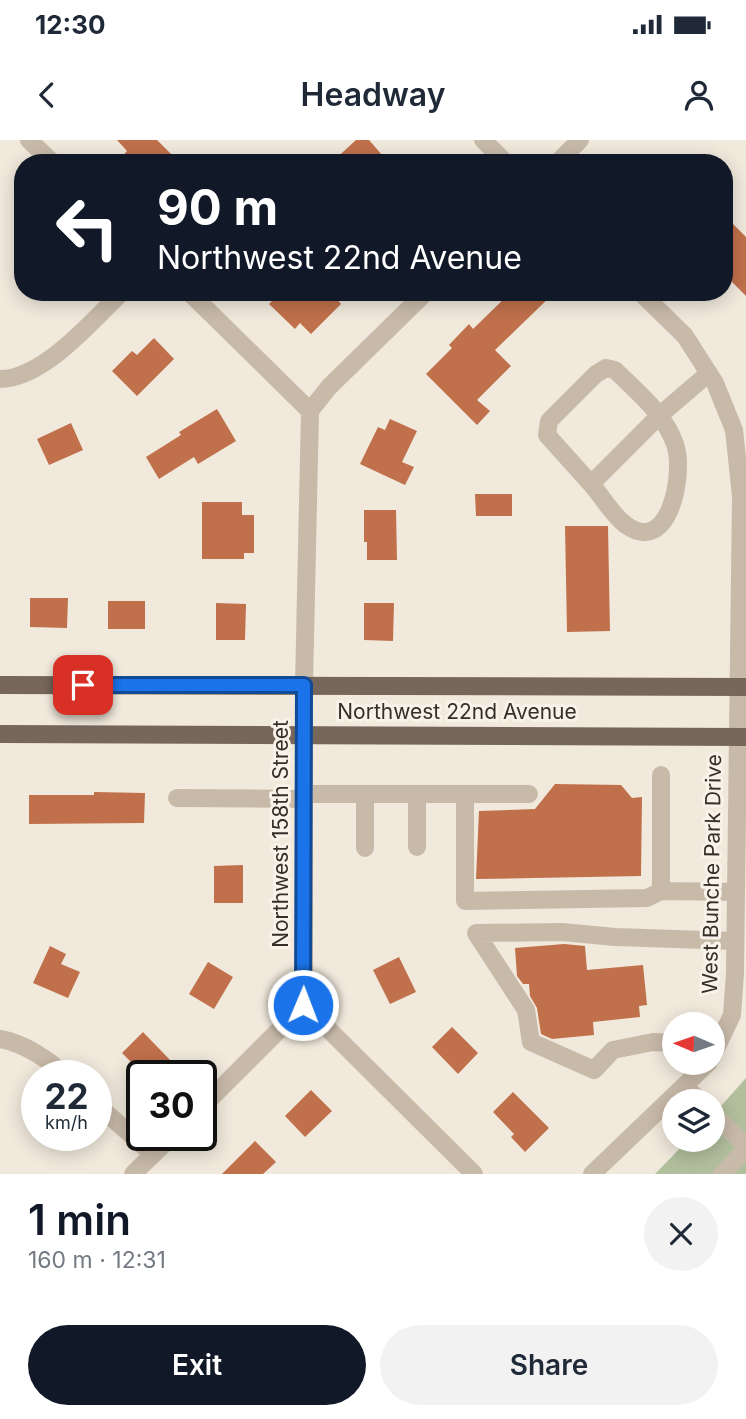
<!DOCTYPE html>
<meta charset="utf-8">
<style>
:root{--surface:#fff;--page:#f2f2f3;--text:#1f2937;--muted:#747a83;--accent:#111827}
body{margin:0;font-family:Inter,sans-serif;background:var(--page);color:var(--text);height:100vh;display:flex;flex-direction:column;font-size:26px;white-space:nowrap}
*{box-sizing:border-box;margin:0}
p{font-size:23px;color:var(--muted)}
.icon{flex:none;width:38px;height:38px;fill:none;stroke:currentColor;stroke-width:2;stroke-linecap:round;stroke-linejoin:round}
.map{position:relative;height:1034px;overflow:hidden}
.side{display:flex;flex-direction:column;background:var(--surface);flex:1}
.side>*{flex:none}
.guide{position:absolute;left:14px;top:14px;width:719px;height:147px;border-radius:28px;box-shadow:0 4px 18px #0003;background:#111827;color:#fff;overflow:hidden}
.needle{width:46px;rotate:272deg}
.buttons{position:absolute;left:662px;top:872px;display:grid;gap:14px}
.buttons a{display:grid;place-items:center;width:63px;height:63px;border-radius:50%;background:var(--surface);box-shadow:0 4px 18px #0003;font-size:35px}
.speed{position:absolute;left:21px;top:920px;display:flex;gap:14px;font-size:35px;font-weight:700;text-align:center}
.speed>*{display:grid;place-content:center;width:91px;height:91px;border-radius:50%;background:var(--surface);box-shadow:0 4px 18px #0003;line-height:1}
.speed small{font-size:18px;font-weight:400}
.speed .limit{border:4px solid #111;border-radius:10px;background:#fff;color:#111}
.pin{position:absolute;display:grid;place-items:center;width:60px;height:60px;color:#fff;margin:-30px;border-radius:14px;box-shadow:0 4px 10px #0006}
.me{position:absolute;width:77px;margin:-38px;rotate:1deg;stroke-linejoin:round;filter:drop-shadow(0 0 5px #0008)}
.turn{display:flex;align-items:center;gap:24px;height:147px;padding:0 28px;font-size:32px}
.turn .icon{width:91px;height:91px;stroke-width:2.5}
.turn b{display:block;font-size:49px;line-height:60px}
.round{display:grid;place-items:center;flex:none;width:74px;height:74px;border-radius:37px;background:var(--page)}
.summary{display:flex;align-items:center;justify-content:space-between;height:119px;padding:0 28px}
h1{font-size:42px;font-weight:600;line-height:52px;color:var(--accent)}
.cta{display:flex;gap:14px;margin-top:auto;padding:14px 28px}
.cta a{flex:1;height:80px;border-radius:42px;background:var(--accent);color:#fff;font-size:28px;font-weight:600;line-height:80px;text-align:center}
.cta a+a{background:var(--page);color:var(--text)}
.status{display:flex;justify-content:space-between;align-items:center;height:49px;padding:0 35px;background:var(--surface);direction:ltr}
.status svg{height:19px;fill:currentColor}
header{display:flex;justify-content:space-between;align-items:center;height:91px;padding:0 28px;background:var(--surface);font-size:32px;font-weight:600}
.map>svg:first-child{display:block}
</style>
<div class="status"><b>12:30</b><svg viewBox="0 0 49 12"><path d="M0 12V9h3v3zM5 12V6h3v6zM10 12V3h3v9zM15 12V0h3v12zM26 1h20v11H26zM47 4h2v5h-2z"/></svg></div>
<header><svg class="icon" aria-label="back" viewBox="0 0 24 24"><path d="M15 5l-7 7 7 7"/></svg>Headway<svg class="icon" aria-label="person" viewBox="0 0 24 24"><circle cx="12" cy="8" r="4"/><path d="M4 21q1-7 8-7t8 7"/></svg></header>
<div class="map">
<svg width="746" height="1034" viewBox="0 0 746 1034">
<rect width="100%" height="100%" fill="#f1e9dc"/>
<path fill="#b1bf9d" d="M746,938v96h-91l34,-35h23v-23z"/>
<path fill="#c0704b" d="M117,0h40l23,23h-64l11,-12z
M356,0h13l20,23h-58z
M724,75l22,22v59l-22,-22z
M281,152h29l8,8 8,-8h5l10,12 -30,30 -11,-11 -5,6 -26,-25z
M511,152h44l-60,58 16,16 -34,34 13,11 -13,14 -51,-51 26,-26 -3,-3 20,-21 4,5z
M154,198l20,21 -37,37 -25,-25 20,-20 5,4z
M217,269l19,32 -38,23 -4,-7 -35,22 -13,-22 35,-22 -2,-3z
M390,279l27,12 -15,31 12,5 -9,18 -45,-21 18,-37 7,3z
M71,283l12,27 -34,15 -12,-26z
M475,354h37v22h-36z
M202,362h40v13h12v38h-10v6h-42z
M364,370h32l1,50h-30v-18h-3z
M565,386h43l2,105 -43,1z
M30,458h38l-1,30 -37,-1z
M108,461h37v28h-37z
M216,463l30,1 -1,36h-29z
M364,463h30l-1,38 -29,-1z
M555,644l66,1 11,13 10,-1 -1,79 -165,3 3,-68 56,-2z
M94,652l51,1 -1,30 -115,1v-29h65z
M243,725v38h-29v-37z
M564,804l21,2 2,24 56,-5 4,40 -8,1 1,11 -47,5 1,13 -42,4 -11,-5 -4,-26 -7,-12 -1,-12h-6l-6,-8 -2,-28z
M50,806l16,8 -5,10 19,8 -12,26 -35,-15z
M399,817l17,35 -26,12 -17,-34z
M208,822l25,15 -19,32 -25,-15z
M452,887l26,26 -20,21 -26,-27z
M143,892l27,28 -16,16h-9l-23,-23z
M311,950l21,21 -27,26 -20,-21z
M513,952l36,36 -24,24 -14,-15 3,-3 -21,-22z
M255,1001l21,21 -13,12h-41z"/>
<g fill="none" stroke-linecap="round" stroke-linejoin="round">
<path stroke="#c8baa9" stroke-width="18" d="M29,0l24,23
M483,0l23,23
M557,23l23,-23
M189,152l121,119
M640,152l45,44 30,47 19,47 7,66 -6,477 -3,42 -20,42
M0,239c43,0 92,-58 122,-87
M310,271l19,-24 97,-95
M591,344l-44,-49 2,-14 47,-47 10,-6 9,2c22,22 49,43 60,74 10,28 -5,113 -49,81 -12,-8 -25,-30 -35,-41l69,-69 49,-42
M661,635v116l75,1
M305,654h224
M465,654v107l182,-3 14,-7
M177,658l128,1
M417,707v-53
M365,708v-54
M304,865v-320l6,-274
M304,865l170,169
M0,899c24,4 49,21 66,37
M674,903l-21,-1 -40,8 -19,20 -63,-28 -5,-32 -50,-77 86,-1 53,5 120,4
M685,946l15,15
M96,964l57,50
M201,968l103,-103
M712,973l34,33
M133,1034l39,-38
M592,1034l117,-112
M722,1034l24,-25"/>
<path stroke="#77665a" stroke-width="18" d="M0,545l746,2
M0,594l746,3"/>
</g>
<g fill="none" stroke-linecap="round" stroke-linejoin="round">
<defs>
<path id="route" d="M83,545h221l-1,320"/>
</defs>
<use href="#route" stroke="#114b97" stroke-width="18"/>
<use href="#route" stroke="#1a73e8" stroke-width="12"/>
</g>
<g text-anchor="middle" stroke-width="6" stroke-linejoin="round" paint-order="stroke">
<g font-size="21" fill="#362e28" stroke="#f9f2e8">
<text x="457" y="579">Northwest 22nd Avenue</text>
<text transform="translate(281 694) rotate(-90)" y="7">Northwest 158th Street</text>
<text transform="translate(712 734) rotate(-89)" y="7">West Bunche Park Drive</text>
</g>
</g>
</svg>
<div class="buttons">
<a><svg class="needle" viewBox="-14 -14 28 28"><path d="M0-13l5 13h-10z" fill="#e53935"/><path d="M0 13l5-13h-10z" fill="#747a83"/></svg></a>
<a><svg class="icon" aria-label="layers" viewBox="0 0 24 24"><path d="M12 4l9 5-9 5-9-5zM3 14l9 5 9-5"/></svg></a>
</div>
<div class="speed"><div>22<small>km/h</small></div><div class="limit">30</div></div>
<div class="pin" style="left:83px;top:545px;background:#d93025"><svg class="icon" aria-label="arrive" viewBox="0 0 24 24"><path d="M6 21V4h12l-3 4 3 4H6"/></svg></div>
<svg class="me" style="left:303px;top:865px" viewBox="-20 -20 40 40"><circle r="17" fill="#1a73e8" stroke="#fff" stroke-width="3"/><path d="M0-11L8 9 0 5-8 9z" fill="#fff"/></svg>
<div class="guide">
<div class="turn"><svg class="icon" aria-label="left" viewBox="0 0 24 24"><path d="M17 20v-9H6M10 6l-5 5 5 5"/></svg><div><b>90 m</b>Northwest 22nd Avenue</div></div>
</div>
</div>
<section class="side">
<div class="summary"><div><h1>1 min</h1><p>160 m · 12:31</p></div><a class="round"><svg class="icon" aria-label="close" viewBox="0 0 24 24"><path d="M6 6l12 12M18 6L6 18"/></svg></a></div>
<div class="cta"><a>Exit</a><a>Share</a></div>
</section>
